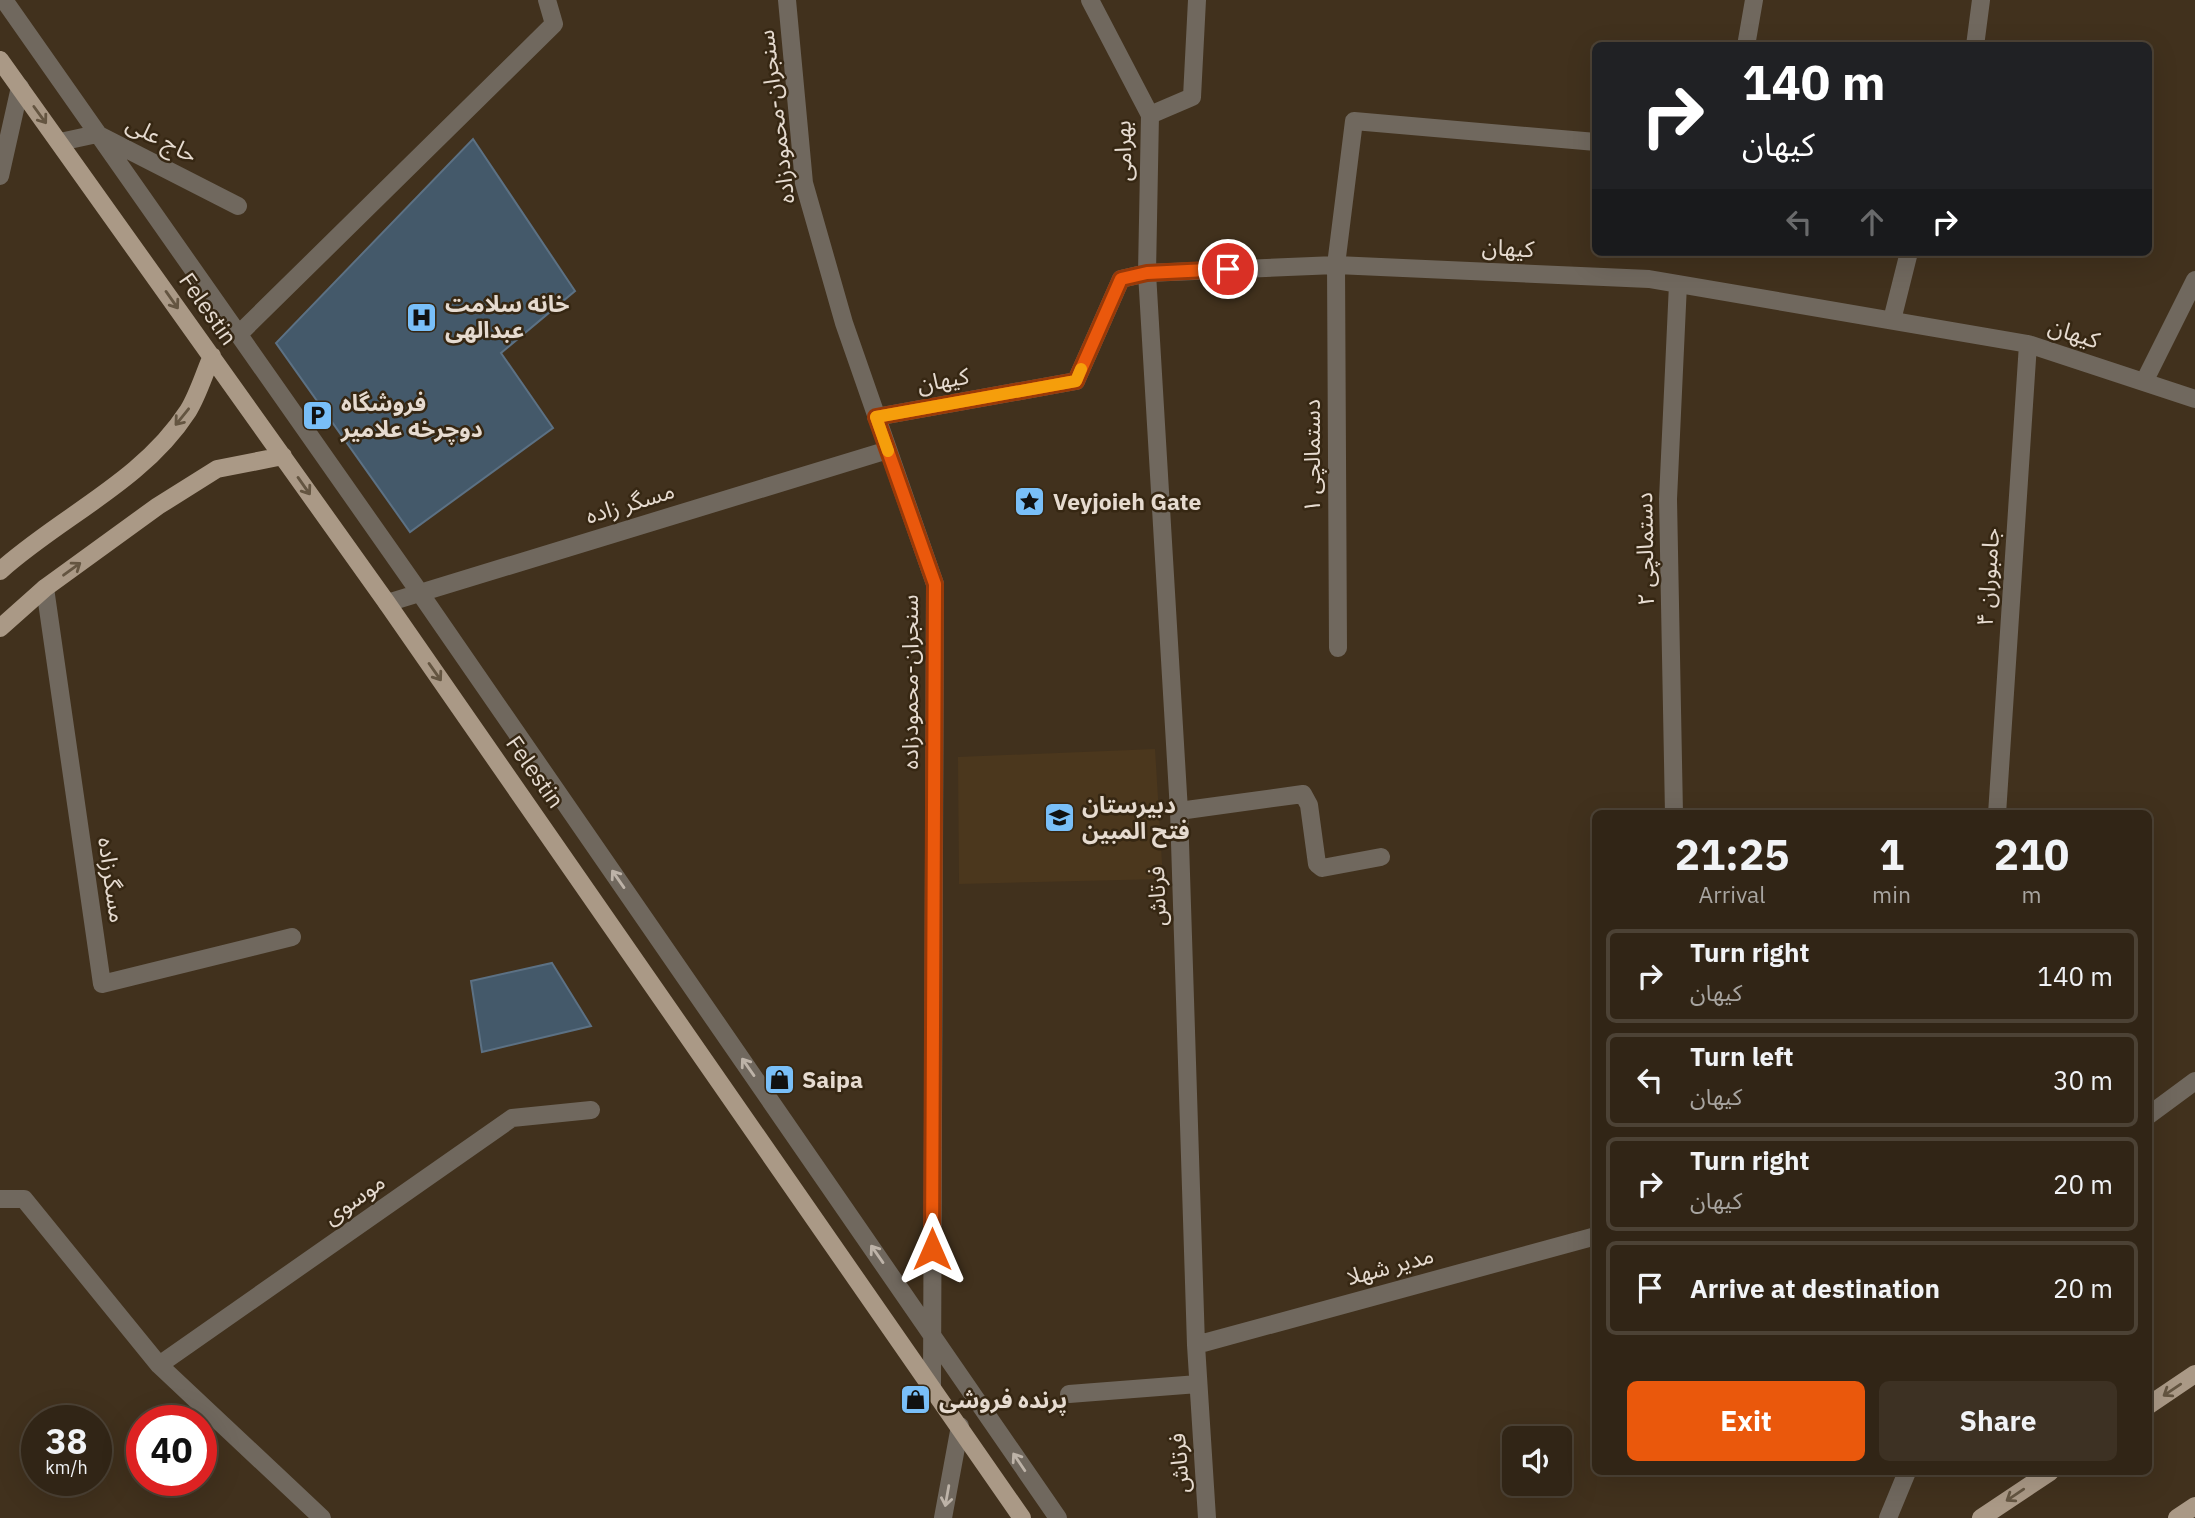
<!DOCTYPE html>
<meta charset="utf-8">
<style>
:root{--surface:#312516;--page:#3d3123;--text:#f1f3f6;--muted:#a8a5a1;--line:#4c4235;--accent:#ea580c}
body{margin:0;font-family:"IBM Plex Sans","Noto Sans Arabic",sans-serif;background:var(--page);color:var(--text);height:100vh;display:flex;flex-direction:column;font-size:26px;white-space:nowrap}
*{box-sizing:border-box;margin:0}
p{font-size:23px;color:var(--muted)}
.icon{flex:none;width:38px;height:38px;fill:none;stroke:currentColor;stroke-width:2;stroke-linecap:round;stroke-linejoin:round}
.map{position:relative;flex:1;overflow:hidden}
.drawer{position:absolute;left:1592px;top:810px;width:560px;height:665px;display:flex;flex-direction:column;background:var(--surface);border-radius:10px;box-shadow:0 7px 28px #0002,0 0 0 2px var(--line)}
.drawer>*{flex:none}
.banner{position:absolute;left:1592px;top:42px;width:560px;height:214px;border-radius:10px;box-shadow:0 7px 28px #0002,0 0 0 2px var(--line);background:#202124;color:#fff;overflow:hidden}
.controls{position:absolute;left:1502px;top:1426px;display:grid;gap:14px}
.controls a{display:grid;place-items:center;width:70px;height:70px;border-radius:10px;background:var(--surface);box-shadow:0 7px 28px #0002,0 0 0 2px var(--line);font-size:35px}
.speed{position:absolute;left:21px;top:1405px;display:flex;gap:14px;font-size:35px;font-weight:700;text-align:center}
.speed>*{display:grid;place-content:center;width:91px;height:91px;border-radius:50%;background:var(--surface);box-shadow:0 7px 28px #0002,0 0 0 2px var(--line);line-height:1}
.speed small{font-size:18px;font-weight:400}
.speed .limit{border:10px solid #d22;background:#fff;color:#111}
.pin{position:absolute;display:grid;place-items:center;width:60px;height:60px;color:#fff;margin:-30px;border:4px solid #fff;border-radius:50%;box-shadow:0 2px 7px #0007}
.me{position:absolute;width:77px;margin:-38px;rotate:0deg;stroke-linejoin:round;filter:drop-shadow(0 0 5px #0008)}
.turn{display:flex;align-items:center;gap:24px;height:147px;padding:0 35px;font-size:32px}
.turn .icon{width:91px;height:91px;stroke-width:2.5}
.turn b{display:block;font-size:49px;line-height:60px}
.lanes{display:flex;align-items:center;height:66px;padding:0 35px;background:#0003;justify-content:center;gap:35px;direction:ltr}
.lanes .off{opacity:.35}
.eta{display:flex;justify-content:space-evenly;align-items:center;height:119px;text-align:center}
.eta b{font-size:42px;font-weight:700;line-height:49px}
.action{display:flex;gap:14px;margin-top:auto;padding:14px 35px}
.action a{flex:1;height:80px;border-radius:10px;background:var(--accent);color:#fff;font-size:28px;font-weight:700;line-height:80px;text-align:center}
.action a+a{background:var(--page);color:var(--text)}
ul{padding:0;list-style:none}
li{display:flex;align-items:center;gap:21px;height:94px;margin:0 14px 10px;padding:0 21px;border:4px solid var(--line);border-radius:10px}
li div{flex:1}
li b{display:block;font-size:26px}
li em{font-style:normal}
.map>svg:first-child{display:block}
</style>
<div class="map">
<svg width="2195" height="1518" viewBox="0 0 2195 1518">
<rect width="100%" height="100%" fill="#41311d"/>
<path fill="#4b371d" d="M1155,749l8,130 -204,5 -1,-127z"/>
<path fill="#44596a" stroke="#5c7184" stroke-width="2" d="M473,139l102,152 -74,62 52,75 -143,104 -134,-189z
M552,963l39,63 -109,26 -11,-71z"/>
<g fill="none" stroke-linecap="round" stroke-linejoin="round">
<path stroke="#70685e" stroke-width="18" d="M4,0l416,593 638,925
M787,0l17,183 40,140 91,261 -3,801
M1090,0l60,115 -3,158 32,538 17,534 11,173
M1746,46l8,-46
M1975,46l6,-46
M1150,115l42,-18 5,-97
M60,142l37,-8 141,72
M0,176l20,-89
M1892,320l17,-68
M239,334l315,-310 -7,-24
M2144,382l51,-102
M876,417l200,-36 45,-102 26,-6 189,-8 313,14 379,65 167,55
M45,588l57,396 190,-47
M387,603l501,-153
M1338,648l-2,-383 18,-144 242,21
M1179,811l124,-17 6,11 8,59 5,4 59,-11
M1674,814l-6,-315 10,-215
M1997,814l31,-470
M2149,1115l46,-34
M0,1199h24l135,166 163,153
M1196,1345l400,-109
M159,1365l353,-247 79,-8
M1069,1394l129,-10
M943,1518l17,-92
M1888,1518l19,-46"/>
<path stroke="#aa9986" stroke-width="18" d="M0,60l387,543 635,915
M0,571c61,-55 142,-89 188,-160 10,-16 16,-37 24,-55
M0,628l45,-40 113,-82 59,-37 66,-13
M2149,1405l46,-31
M1981,1518l69,-46
M2177,1518l18,-12"/>
</g>
<defs><path id="oneway-shaft" d="M-6 0H5M1.5-3L5.5 0L1.5 3" fill="none" stroke-width="1.6" stroke-linecap="round" stroke-linejoin="round" transform="scale(1.75)"/></defs>
<g stroke="#645541">
<use href="#oneway-shaft" transform="translate(40 115) rotate(54)"/>
<use href="#oneway-shaft" transform="translate(172 300) rotate(55)"/>
<use href="#oneway-shaft" transform="translate(182 417) rotate(129)"/>
<use href="#oneway-shaft" transform="translate(304 486) rotate(55)"/>
<use href="#oneway-shaft" transform="translate(72 569) rotate(-36)"/>
<use href="#oneway-shaft" transform="translate(435 672) rotate(55)"/>
<use href="#oneway-shaft" transform="translate(2172 1390) rotate(146)"/>
<use href="#oneway-shaft" transform="translate(2015 1495) rotate(146)"/>
</g>
<g stroke="#bdb3a8">
<use href="#oneway-shaft" transform="translate(618 879) rotate(-125)"/>
<use href="#oneway-shaft" transform="translate(748 1067) rotate(-125)"/>
<use href="#oneway-shaft" transform="translate(877 1254) rotate(-125)"/>
<use href="#oneway-shaft" transform="translate(1019 1462) rotate(-124)"/>
<use href="#oneway-shaft" transform="translate(947 1496) rotate(100)"/>
</g>
<g fill="none" stroke-linecap="round" stroke-linejoin="round">
<defs>
<path id="route" d="M932,1249l3,-665 -59,-167 200,-36 45,-102 26,-6 81,-4"/>
</defs>
<use href="#route" stroke="#983908" stroke-width="18"/>
<use href="#route" stroke="#ea580c" stroke-width="12"/>
<path stroke="#f59e0b" stroke-width="12" d="M888,451l-12,-34 200,-36 5,-12"/>
</g>
<defs>
<symbol id="hospital-square" viewBox="-11 -11 22 22"><rect x="-9" y="-9" width="18" height="18" rx="4" fill="#79bff8" stroke="#362713"/><path d="M-5-5h3v3.5h4V-5h3V5h-3V1.5h-4V5h-3Z" fill="#111"/></symbol>
<symbol id="parking-square" viewBox="-11 -11 22 22"><rect x="-9" y="-9" width="18" height="18" rx="4" fill="#79bff8" stroke="#362713"/><path d="M-3.5-5.5H1a3.5 3.5 0 0 1 0 7H-1V5.5H-3.5ZM-1-3.4V-.6H.8a1.4 1.4 0 0 0 0-2.8Z" fill="#111"/></symbol>
<symbol id="sight-square" viewBox="-11 -11 22 22"><rect x="-9" y="-9" width="18" height="18" rx="4" fill="#79bff8" stroke="#362713"/><path d="M0-6L1.8-2.2L6-1.7L2.9 1.2L3.7 5.4L0 3.3L-3.7 5.4L-2.9 1.2L-6-1.7L-1.8-2.2Z" fill="#111"/></symbol>
<symbol id="school-square" viewBox="-11 -11 22 22"><rect x="-9" y="-9" width="18" height="18" rx="4" fill="#79bff8" stroke="#362713"/><path d="M0-5L7-2L0 1L-7-2ZM-4 1L0 2.5L4 1V4Q0 6-4 4Z" fill="#111"/></symbol>
<symbol id="shop-square" viewBox="-11 -11 22 22"><rect x="-9" y="-9" width="18" height="18" rx="4" fill="#79bff8" stroke="#362713"/><path d="M-5-2.5h2.3a2.7 3.5 0 0 1 5.4 0H5L5.5 6h-11ZM-1.5-2.5h3a1.5 2.3 0 0 0-3 0Z" fill="#111"/></symbol>
</defs>
<g fill-rule="evenodd">
<use href="#hospital-square" x="404" y="300" width="35" height="35"/>
<use href="#parking-square" x="300" y="398" width="35" height="35"/>
<use href="#sight-square" x="1012" y="484" width="35" height="35"/>
<use href="#school-square" x="1042" y="800" width="35" height="35"/>
<use href="#shop-square" x="762" y="1062" width="35" height="35"/>
<use href="#shop-square" x="898" y="1382" width="35" height="35"/>
</g>
<g text-anchor="middle" stroke-width="5" stroke-linejoin="round" paint-order="stroke">
<g font-size="23" fill="#e6dbd0" stroke="#362713">
<text transform="translate(776 117) rotate(-97)" y="8">سنجران-محمودزاده</text>
<text transform="translate(162 139) rotate(27)" y="8">حاج علی</text>
<text transform="translate(1123 151) rotate(-91)" y="8">بهرامی</text>
<text transform="translate(1508 248) rotate(3)" y="8">کیهان</text>
<text transform="translate(208 309) rotate(55)" y="8">Felestin</text>
<text transform="translate(2074 333) rotate(18)" y="8">کیهان</text>
<text transform="translate(943 380) rotate(-10)" y="8">کیهان</text>
<text transform="translate(1312 456) rotate(-90)" y="8">دستمالچی ۱</text>
<text transform="translate(630 503) rotate(-17)" y="8">مسگر زاده</text>
<text transform="translate(1645 549) rotate(-91)" y="8">دستمالچی ۲</text>
<text transform="translate(1988 577) rotate(-86)" y="8">جامبوران ۴</text>
<text transform="translate(910 682) rotate(-90)" y="8">سنجران-محمودزاده</text>
<text transform="translate(535 772) rotate(55)" y="8">Felestin</text>
<text transform="translate(112 880) rotate(82)" y="8">مسگرزاده</text>
<text transform="translate(1157 896) rotate(-92)" y="8">فرتاش</text>
<text transform="translate(354 1199) rotate(-35)" y="8">موسوی</text>
<text transform="translate(1390 1266) rotate(-15)" y="8">مدیر شهلا</text>
<text transform="translate(1179 1463) rotate(-94)" y="8">فرتاش</text>
</g>
<g font-size="23" font-weight="bold" fill="#e6dbd0" stroke="#362713" text-anchor="start">
<text x="445" y="312">خانه سلامت<tspan x="445" dy="26">عبدالهی</tspan></text>
<text x="341" y="411">فروشگاه<tspan x="341" dy="26">دوچرخه علامیر</tspan></text>
<text x="1053" y="510">Veyjoieh Gate</text>
<text x="1082" y="813">دبیرستان<tspan x="1082" dy="26">فتح المبین</tspan></text>
<text x="802" y="1088">Saipa</text>
<text x="939" y="1408">پرنده فروشی</text>
</g>
</g>
</svg>
<div class="controls">
<a><svg class="icon" aria-label="sound" viewBox="0 0 24 24"><path d="M4 9h4l5-4v14l-5-4H4zM17 9q2 3 0 6"/></svg></a>
</div>
<div class="speed"><div>38<small>km/h</small></div><div class="limit">40</div></div>
<div class="pin" style="left:1228px;top:269px;background:#d93025"><svg class="icon" aria-label="arrive" viewBox="0 0 24 24"><path d="M6 21V4h12l-3 4 3 4H6"/></svg></div>
<svg class="me" style="left:932px;top:1249px" viewBox="-20 -20 40 40"><path d="M0-17L14 15 0 8-14 15z" fill="#ea580c" stroke="#fff" stroke-width="4"/></svg>
<div class="banner">
<div class="turn"><svg class="icon" aria-label="right" viewBox="0 0 24 24"><path d="M7 20v-9h11M14 6l5 5-5 5"/></svg><div><b>140 m</b>کیهان</div></div>
<div class="lanes"><svg class="icon off" aria-label="left" viewBox="0 0 24 24"><path d="M17 20v-9H6M10 6l-5 5 5 5"/></svg><svg class="icon off" aria-label="ahead" viewBox="0 0 24 24"><path d="M12 20V5M6 11l6-6 6 6"/></svg><svg class="icon" aria-label="right" viewBox="0 0 24 24"><path d="M7 20v-9h11M14 6l5 5-5 5"/></svg></div>
</div>
<section class="drawer">
<div class="eta">
<div><b>21:25</b><p>Arrival</p></div>
<div><b>1</b><p>min</p></div>
<div><b>210</b><p>m</p></div>
</div>
<ul>
<li><svg class="icon" aria-label="right" viewBox="0 0 24 24"><path d="M7 20v-9h11M14 6l5 5-5 5"/></svg><div><b>Turn right</b><p>کیهان</p></div><em>140 m</em></li>
<li><svg class="icon" aria-label="left" viewBox="0 0 24 24"><path d="M17 20v-9H6M10 6l-5 5 5 5"/></svg><div><b>Turn left</b><p>کیهان</p></div><em>30 m</em></li>
<li><svg class="icon" aria-label="right" viewBox="0 0 24 24"><path d="M7 20v-9h11M14 6l5 5-5 5"/></svg><div><b>Turn right</b><p>کیهان</p></div><em>20 m</em></li>
<li><svg class="icon" aria-label="arrive" viewBox="0 0 24 24"><path d="M6 21V4h12l-3 4 3 4H6"/></svg><div><b>Arrive at destination</b></div><em>20 m</em></li>
</ul>
<div class="action"><a>Exit</a><a>Share</a></div>
</section>
</div>
